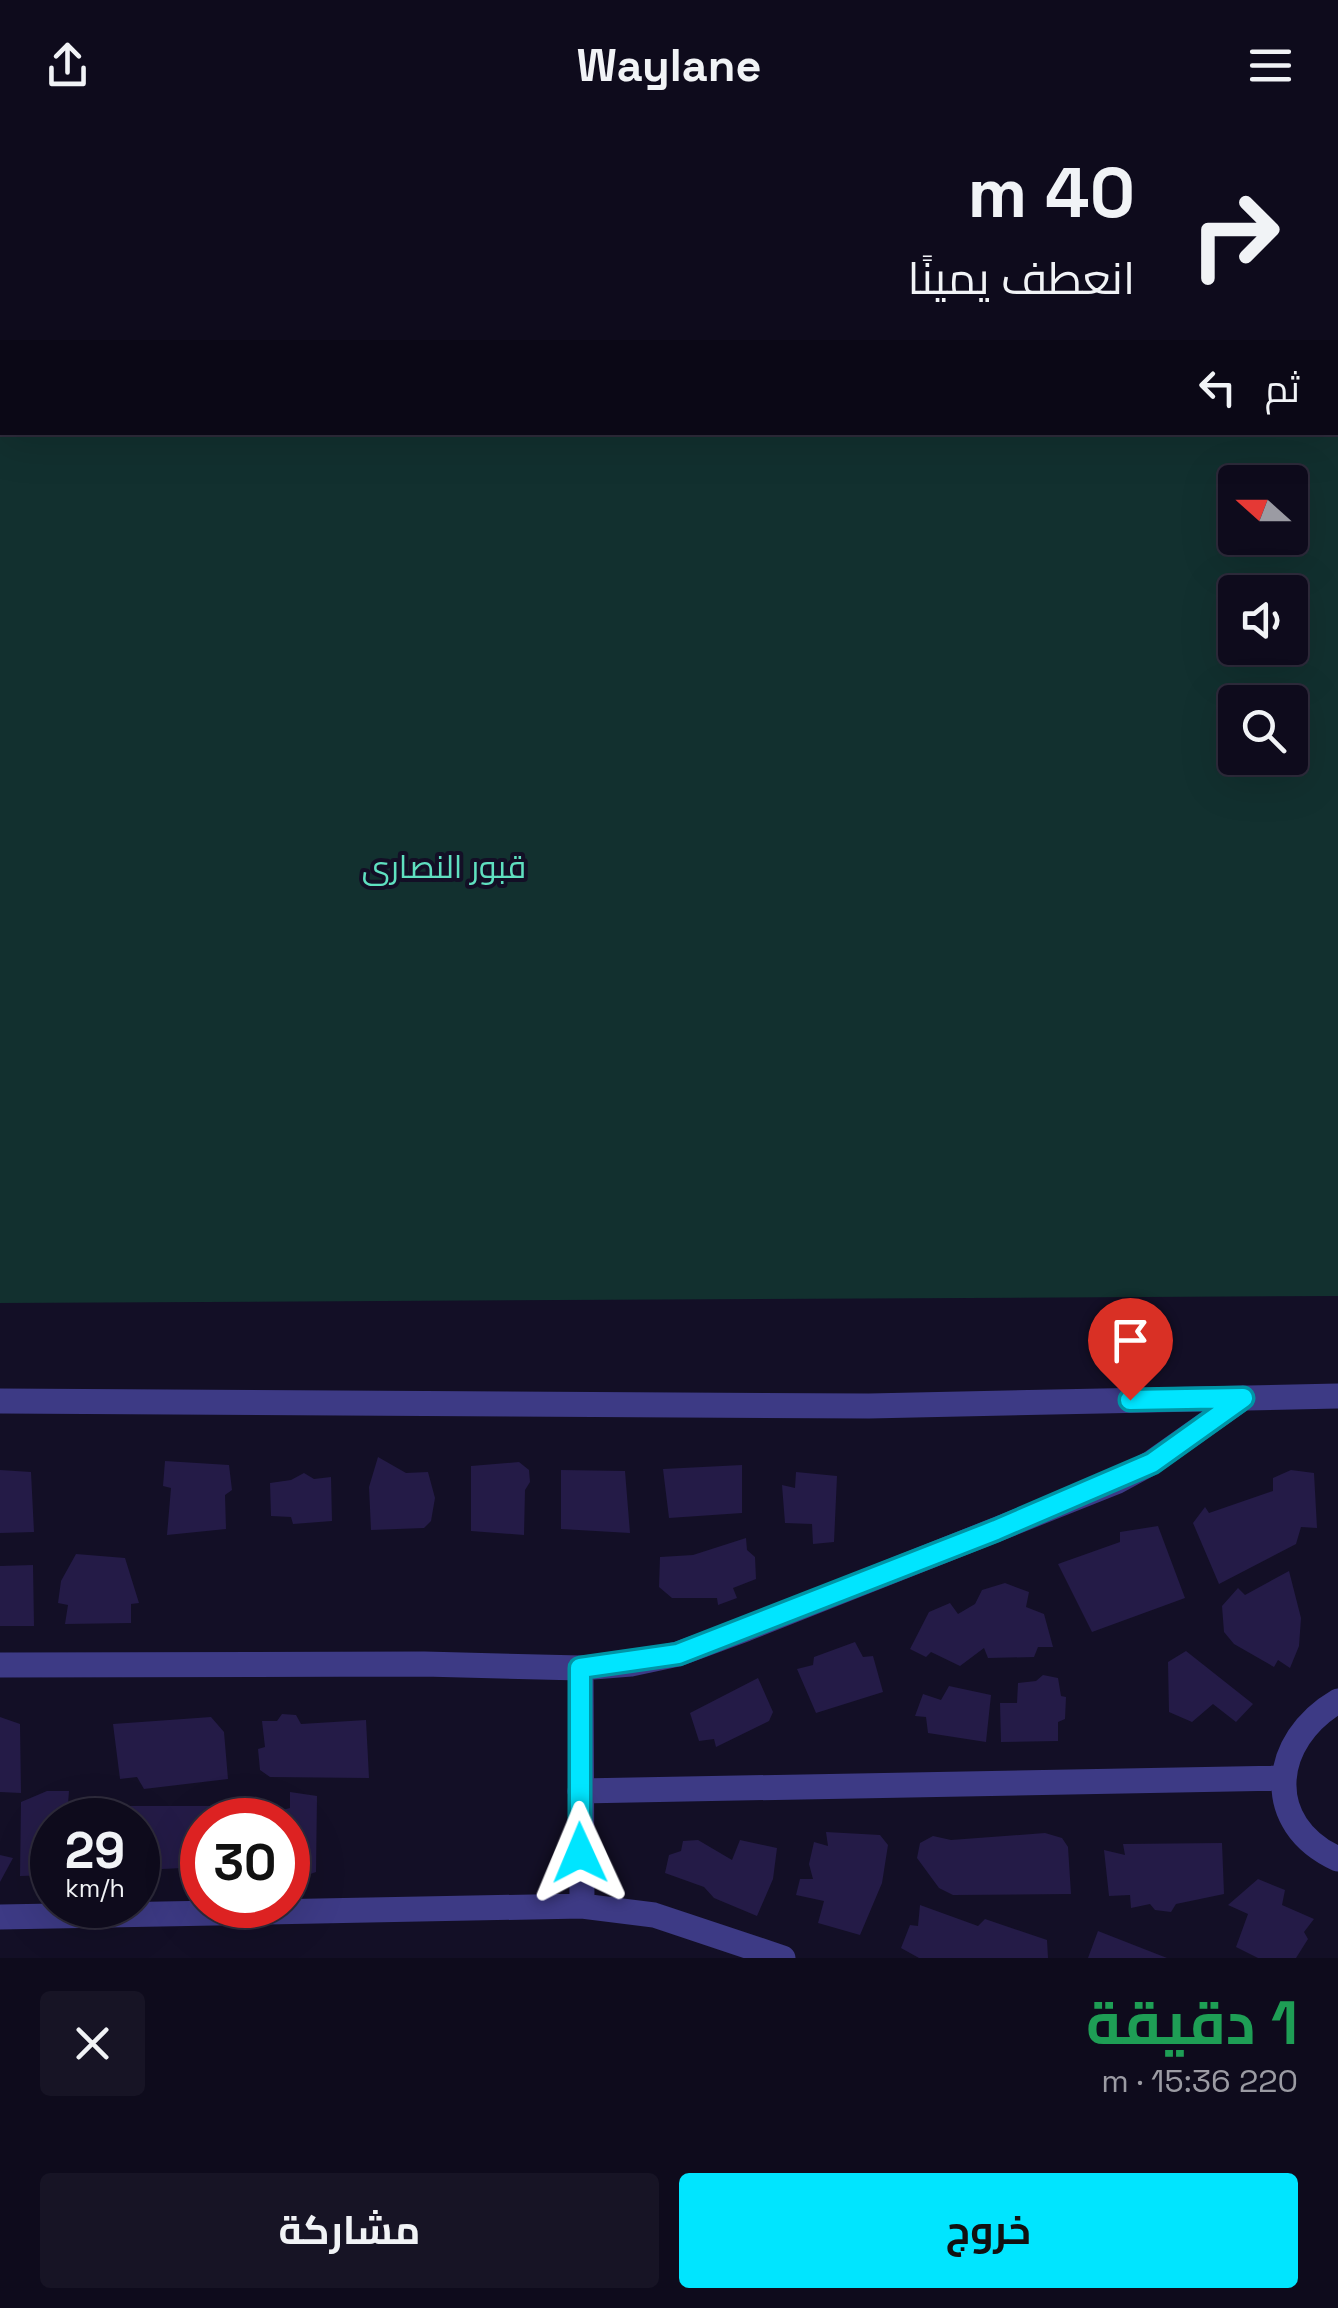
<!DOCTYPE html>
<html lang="ar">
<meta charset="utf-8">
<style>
:root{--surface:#0e0b1c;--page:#171425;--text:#f1f3f6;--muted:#9b9ba3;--line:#2e2b3b;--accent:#00e5ff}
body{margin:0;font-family:"Space Grotesk",Cairo,sans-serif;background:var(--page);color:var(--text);direction:rtl;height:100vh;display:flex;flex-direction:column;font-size:38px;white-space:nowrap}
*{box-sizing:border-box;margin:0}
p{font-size:32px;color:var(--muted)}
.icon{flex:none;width:55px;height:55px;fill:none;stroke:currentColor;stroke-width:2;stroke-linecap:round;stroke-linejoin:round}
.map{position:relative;height:1828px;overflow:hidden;direction:ltr}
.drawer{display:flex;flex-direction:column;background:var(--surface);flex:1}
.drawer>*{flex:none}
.banner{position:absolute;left:0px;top:0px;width:1340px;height:305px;box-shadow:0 10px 40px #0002,0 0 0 2px var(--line);direction:rtl;background:#0e0b1c;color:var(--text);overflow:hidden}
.needle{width:65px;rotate:291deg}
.controls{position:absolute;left:1218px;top:335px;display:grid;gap:20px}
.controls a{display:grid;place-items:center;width:90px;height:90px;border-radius:10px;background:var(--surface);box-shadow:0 10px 40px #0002,0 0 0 2px var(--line);font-size:50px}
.speed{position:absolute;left:30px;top:1668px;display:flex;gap:20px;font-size:50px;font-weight:700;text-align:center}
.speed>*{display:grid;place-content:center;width:130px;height:130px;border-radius:50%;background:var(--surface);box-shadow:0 10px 40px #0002,0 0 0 2px var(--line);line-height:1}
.speed small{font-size:25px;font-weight:400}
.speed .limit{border:15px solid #d22;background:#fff;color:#111}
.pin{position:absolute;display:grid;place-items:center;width:85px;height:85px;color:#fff;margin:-102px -42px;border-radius:50% 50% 50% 0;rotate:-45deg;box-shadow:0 0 10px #0007}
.pin .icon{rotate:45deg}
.me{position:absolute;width:110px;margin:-55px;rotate:359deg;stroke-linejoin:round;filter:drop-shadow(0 0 8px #0008)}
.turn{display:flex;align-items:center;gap:35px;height:210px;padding:0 40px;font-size:45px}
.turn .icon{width:130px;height:130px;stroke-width:2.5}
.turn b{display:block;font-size:70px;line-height:85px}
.then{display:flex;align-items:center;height:95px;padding:0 40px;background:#0003;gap:20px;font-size:38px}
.round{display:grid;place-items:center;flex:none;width:105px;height:105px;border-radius:10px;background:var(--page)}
.overview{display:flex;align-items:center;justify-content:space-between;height:170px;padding:0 40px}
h1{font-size:60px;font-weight:700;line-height:75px;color:#1e9e55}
.action{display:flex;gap:20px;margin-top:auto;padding:20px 40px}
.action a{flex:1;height:115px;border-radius:10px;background:var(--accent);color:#111;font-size:40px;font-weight:700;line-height:115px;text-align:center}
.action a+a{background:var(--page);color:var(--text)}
header{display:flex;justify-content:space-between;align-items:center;height:130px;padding:0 40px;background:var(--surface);font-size:45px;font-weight:700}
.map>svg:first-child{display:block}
</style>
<header><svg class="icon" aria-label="menu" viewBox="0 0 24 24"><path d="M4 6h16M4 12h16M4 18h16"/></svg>Waylane<svg class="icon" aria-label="share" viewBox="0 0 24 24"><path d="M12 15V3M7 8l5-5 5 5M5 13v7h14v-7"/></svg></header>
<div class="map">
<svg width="1338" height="1828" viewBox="0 0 1338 1828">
<rect width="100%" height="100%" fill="#130f26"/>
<path fill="#12302f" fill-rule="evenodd" d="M1338,39v1127l-1338,7v-1042l2,171h1336zM1235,352h55v56h-55zM1235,462h55v56h-55zM1235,572h55v56h-55z"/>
<path fill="#241b47" d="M378,1327l28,16 22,-1 7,26 -4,23 -7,7 -53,2 -2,-43z
M165,1331l64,4 3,25 -7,5 1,34 -59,6 4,-47 -8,-2z
M519,1332l10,8 1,12 -5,8 -1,45 -53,-4v-65z
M742,1335v48l-73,5 -6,-49z
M0,1340l31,2 3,60 -34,1z
M561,1340l64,1 5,62 -69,-4z
M1291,1340l23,3 3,55 -16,-1 -5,17 -77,40 -26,-61 12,-16 4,6 64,-22v-13z
M796,1342l41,4 -3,66 -21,2 -1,-20 -27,-1 -3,-38 13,3z
M304,1343l10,6 17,-2 1,44 -39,3 -2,-7 -20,-1 -1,-33 21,-3z
M1158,1396l27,72 -93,34 -34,-68 62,-22v-10z
M746,1408l1,12 8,7 1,22 -23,9 4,10 -19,7 -1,-7h-45l-13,-11 1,-30 33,-2z
M76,1424l49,4 14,45 -8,1v19l-66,1 3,-19 -10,-2 3,-22z
M33,1435l1,61h-34v-60z
M1289,1441l12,47 -2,28 -9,22 -12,-8 -4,7 -40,-23 -10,-12 -2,-26 16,-18 7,7z
M1005,1453l24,9 -3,15 18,7 9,33h-15l-4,10 -46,1 -4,-10 -24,18 -29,-14 -5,5 -16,-8 19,-37 21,-9 8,11 17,-10 7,-14z
M855,1512l8,15 10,-1 10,36 -67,21 -19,-44 16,-4 1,-8z
M1186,1521l67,53 -17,18 -23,-18 -21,18 -23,-10 -1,-50z
M1043,1545l15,3 3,18 5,1 -1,22 -7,3v19l-57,1 -1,-39h17l1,-20 18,-2z
M758,1548l15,34 -4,9 -53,26 -2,-8 -15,2 -9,-28z
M949,1556l42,9 -5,47 -58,-9 -2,-16 -11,-1 8,-22 18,6z
M282,1584l14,1 5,9 65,-4 3,58 -99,-1 -10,-7 -2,-21 7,-2 -3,-26h15z
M0,1587l20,7 1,69 -21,-1z
M211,1587l13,15 4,47 -84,10 -7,-12 -17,2 -7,-55z
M47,1661h22l-1,13 9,2 -1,14h-24v55l-32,1 1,-74z
M290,1662l27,4 -1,76 -20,7h-8v-59h-29v-4l31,-8z
M102,1676h117v14h-17v47l-59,3 -5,-1v-49h-35z
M826,1702l54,3 8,10 -6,38 -22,52 -42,-12 6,-22 -28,-6 4,-16h13l-4,-15 5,-22 14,4z
M1045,1703l17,5 6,9 3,47 -118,1 -14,-7 -22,-30 3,-15 13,-7 18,4z
M698,1710l34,20 8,-20 37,8 -4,31 -16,37 -43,-18 -10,-11 -39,-14 4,-18 12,-4 2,-10z
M1222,1713l2,51 -48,10 -5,8 -16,-2 -5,-6 -19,4 -1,-13 -21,1 -5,-46 21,5 -2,-11z
M0,1725l13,3 -13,24z
M1258,1749l27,11 -3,15 32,14 -10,13 4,7 -12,19h-38l-22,-11 12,-33 -20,-9z
M920,1775l58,21 7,-7 62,21 1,18h-129l-18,-10 9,-23 8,1z
M1098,1801l69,27h-79z"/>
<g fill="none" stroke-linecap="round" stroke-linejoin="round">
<path stroke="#3d3a85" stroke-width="25" d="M0,1271l869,5 469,-10
M0,1535l424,-1 157,4 50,-4 47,-10 68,-25 370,-147 35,-19 92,-65
M581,1538l1,238 72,9 129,43
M1338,1571c-67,39 -77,123 0,158
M580,1661l703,-13
M0,1787l582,-11"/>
</g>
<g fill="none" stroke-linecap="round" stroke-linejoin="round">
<defs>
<path id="route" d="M580,1723v-185l98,-14 318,-124 156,-67 91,-65 -113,2"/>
</defs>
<use href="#route" stroke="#0095a6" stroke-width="25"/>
<use href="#route" stroke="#00e5ff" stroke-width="18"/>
</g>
<g text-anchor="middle" stroke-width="8" stroke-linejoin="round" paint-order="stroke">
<g font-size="32" fill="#5fe0c0" stroke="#130f26">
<text x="444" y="748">قبور النصارى</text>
</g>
</g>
</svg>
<div class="controls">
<a><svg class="needle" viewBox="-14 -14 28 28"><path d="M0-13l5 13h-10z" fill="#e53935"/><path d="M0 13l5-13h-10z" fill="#9b9ba3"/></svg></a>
<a><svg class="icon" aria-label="sound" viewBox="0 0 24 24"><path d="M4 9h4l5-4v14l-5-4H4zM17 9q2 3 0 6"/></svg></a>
<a><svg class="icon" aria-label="search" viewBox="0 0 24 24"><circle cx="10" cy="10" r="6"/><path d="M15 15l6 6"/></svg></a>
</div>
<div class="speed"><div>29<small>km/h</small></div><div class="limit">30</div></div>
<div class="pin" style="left:1130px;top:1270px;background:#d93025"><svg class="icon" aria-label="arrive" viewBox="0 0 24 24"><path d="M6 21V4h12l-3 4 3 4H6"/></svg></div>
<svg class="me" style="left:580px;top:1723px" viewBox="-20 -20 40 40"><path d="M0-17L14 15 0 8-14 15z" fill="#00e5ff" stroke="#fff" stroke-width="4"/></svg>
<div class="banner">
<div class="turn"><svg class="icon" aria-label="right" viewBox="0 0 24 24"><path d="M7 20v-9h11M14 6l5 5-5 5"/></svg><div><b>40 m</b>انعطف يمينًا</div></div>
<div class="then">ثم<svg class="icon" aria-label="left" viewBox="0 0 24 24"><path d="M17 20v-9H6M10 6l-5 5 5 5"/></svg></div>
</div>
</div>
<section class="drawer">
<div class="overview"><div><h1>1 دقيقة</h1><p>220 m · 15:36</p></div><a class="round"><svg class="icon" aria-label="close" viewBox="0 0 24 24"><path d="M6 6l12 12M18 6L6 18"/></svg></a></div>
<div class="action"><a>خروج</a><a>مشاركة</a></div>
</section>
